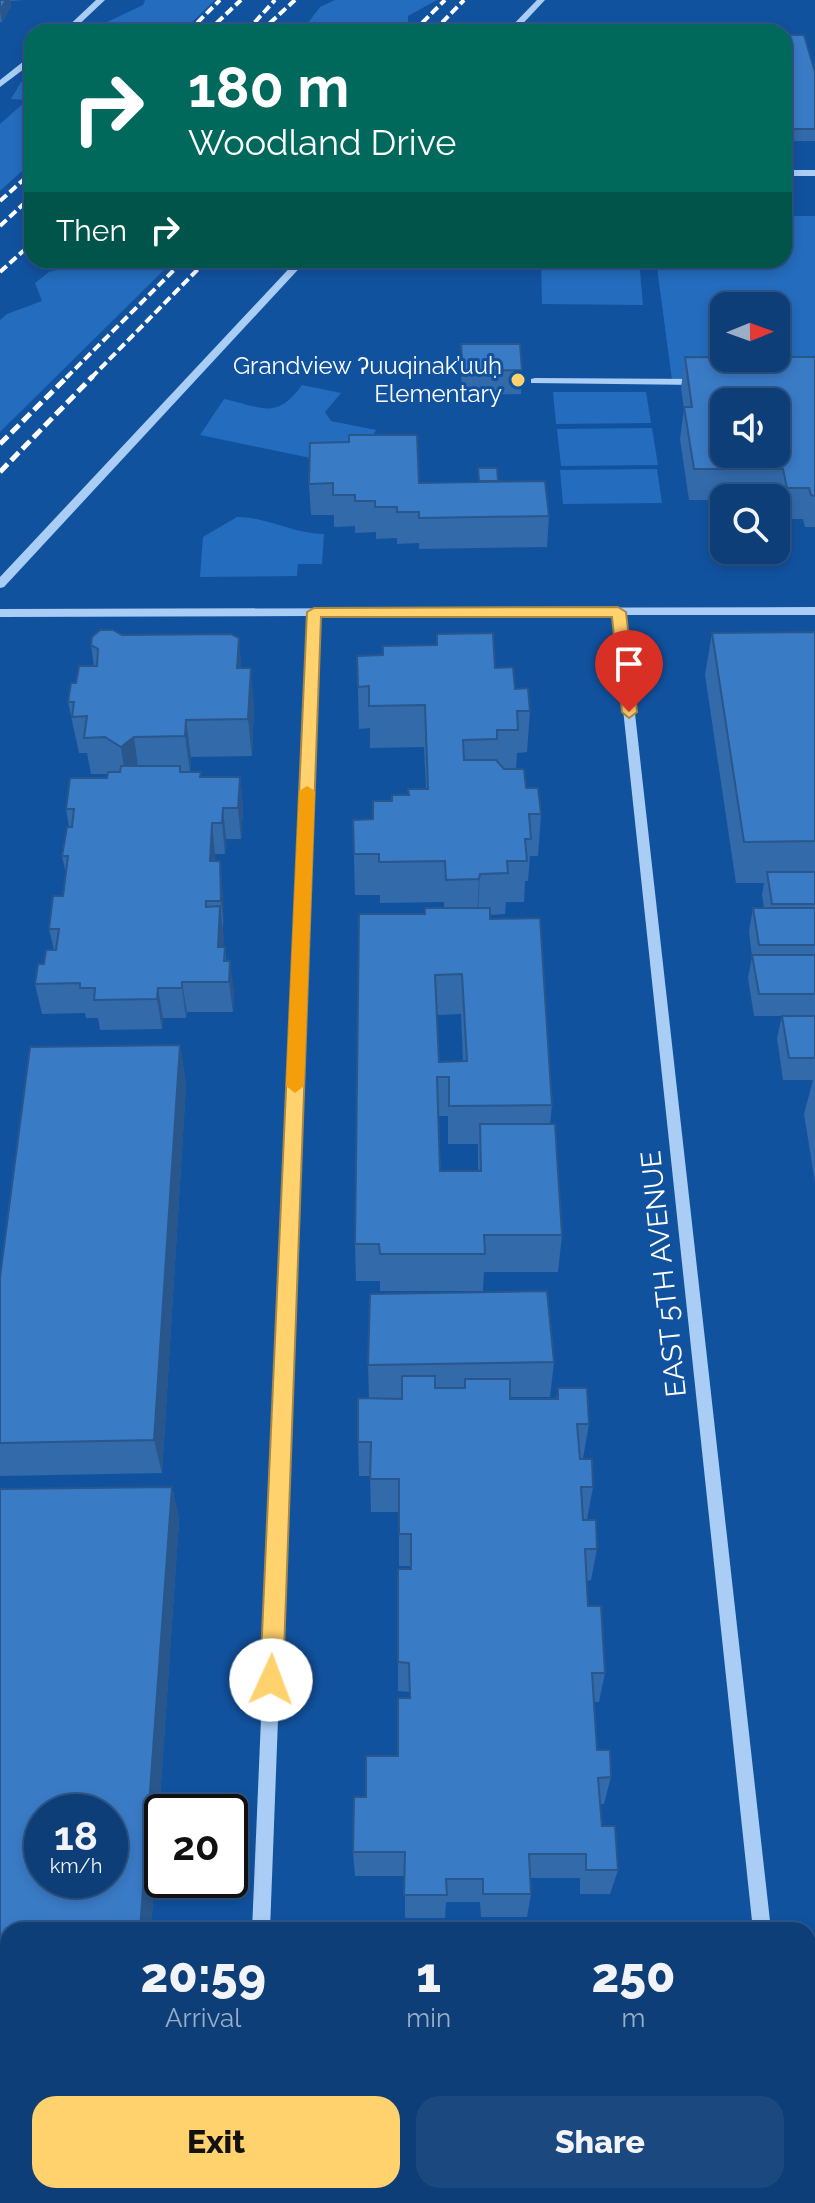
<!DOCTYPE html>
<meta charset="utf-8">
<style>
:root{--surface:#0d3e77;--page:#1b497f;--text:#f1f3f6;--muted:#9aaec6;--line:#2d5789;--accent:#ffd26d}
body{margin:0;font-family:Raleway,sans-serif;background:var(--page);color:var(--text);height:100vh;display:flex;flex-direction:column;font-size:30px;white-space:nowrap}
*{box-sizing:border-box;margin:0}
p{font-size:26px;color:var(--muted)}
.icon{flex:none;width:44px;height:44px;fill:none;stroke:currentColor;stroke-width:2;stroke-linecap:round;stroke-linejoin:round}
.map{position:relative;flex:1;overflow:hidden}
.panel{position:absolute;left:0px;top:1922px;width:816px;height:282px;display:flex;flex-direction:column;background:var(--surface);border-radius:24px 24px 0 0;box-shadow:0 4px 12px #0003,0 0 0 2px var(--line)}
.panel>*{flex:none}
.banner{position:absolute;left:24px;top:24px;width:768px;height:244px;border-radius:24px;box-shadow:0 4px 12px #0003,0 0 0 2px var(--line);background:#00695c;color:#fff;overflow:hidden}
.needle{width:52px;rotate:89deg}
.tools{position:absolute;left:710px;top:292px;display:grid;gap:16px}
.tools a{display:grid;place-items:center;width:80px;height:80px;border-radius:16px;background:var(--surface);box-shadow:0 4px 12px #0003,0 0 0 2px var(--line);font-size:40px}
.speed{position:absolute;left:24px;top:1794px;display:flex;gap:16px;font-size:40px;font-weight:700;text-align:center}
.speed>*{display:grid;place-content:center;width:104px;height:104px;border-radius:50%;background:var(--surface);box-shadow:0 4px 12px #0003,0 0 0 2px var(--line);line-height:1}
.speed small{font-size:20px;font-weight:400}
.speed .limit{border:4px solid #111;border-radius:12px;background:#fff;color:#111}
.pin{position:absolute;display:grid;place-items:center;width:68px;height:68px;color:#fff;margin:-82px -34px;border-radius:50% 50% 50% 0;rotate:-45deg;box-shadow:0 0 8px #0007}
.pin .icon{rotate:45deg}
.me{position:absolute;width:88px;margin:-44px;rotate:2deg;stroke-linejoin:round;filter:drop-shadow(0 0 6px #0008)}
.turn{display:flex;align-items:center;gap:28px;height:168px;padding:0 32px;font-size:36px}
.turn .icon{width:104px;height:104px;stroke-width:2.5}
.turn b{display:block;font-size:56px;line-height:68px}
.then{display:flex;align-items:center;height:76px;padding:0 32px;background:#0003;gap:16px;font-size:30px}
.eta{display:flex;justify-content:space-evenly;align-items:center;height:136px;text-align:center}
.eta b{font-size:48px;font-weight:800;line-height:56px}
.cta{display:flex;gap:16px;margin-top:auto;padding:16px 32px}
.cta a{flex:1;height:92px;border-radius:24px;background:var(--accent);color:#111;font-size:32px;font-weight:800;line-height:92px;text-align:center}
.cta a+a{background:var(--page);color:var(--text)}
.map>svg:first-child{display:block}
</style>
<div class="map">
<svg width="815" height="2203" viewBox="0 0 815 2203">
<rect width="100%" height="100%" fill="#11529f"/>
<path fill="#246cbd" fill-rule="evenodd" d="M145,0h70l-33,32h-96l57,-27z
M335,0h102l-29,16v9l-7,7h-100l19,-25z
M32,79v83l-32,29v-67l27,-24 -16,-1 10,-17z
M784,216h31v163l-143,1 -16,-120h128zM724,306h52v52h-52z
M94,260h80l-174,172v-112l7,-6 35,-13 -7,-18 14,-11z
M541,260h98l4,45 -101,-1z
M302,385l39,8 -16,19 6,9 45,9 -22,37 -154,-32 24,-36c38,8 52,22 78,-14z
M553,392h93l5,31 -95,1z
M652,428l6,37 -97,1 -4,-37z
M657,469l5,34 -99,1 -3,-34z
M237,517c31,0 56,17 87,17l-2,30h-24l-1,12 -97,1 3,-40z"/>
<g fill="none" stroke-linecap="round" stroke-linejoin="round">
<path fill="#a9cdf5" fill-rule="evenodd" d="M96,0h9l-34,32h-9z
M537,0h8l-30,32h-9z
M29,57h3v6l-32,24v-7z
M784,170h31v6h-31z
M297,260h10l-303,327 -4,1v-11z
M535,378l164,1 5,3 -5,3 -168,-2v-4z
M815,607v8h-191l147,1315h-18l-140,-1315 -293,1 -50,1314h-18l56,-1314 -308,1v-8z
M240,2196h20l-1,7h-20z
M781,2196h20l1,7h-20z"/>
<path stroke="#fff" stroke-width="4" stroke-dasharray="9 4" stroke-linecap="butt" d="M188,32l32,-32
M207,32l34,-32
M246,32l29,-32
M260,32l35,-32
M413,32l32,-32
M433,32l31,-32
M0,201l32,-29
M0,226l32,-30
M0,272l32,-29
M66,378l118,-118
M91,378l116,-118"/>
<path stroke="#fff" stroke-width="5" stroke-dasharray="11 5" stroke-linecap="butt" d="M0,444l68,-68
M0,472l93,-96"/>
</g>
<path fill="#326aaa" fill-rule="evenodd" d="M0,0h24l-14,1 1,5 -9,16h-2z
M784,35l31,37v69h-31z
M461,344l61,26 -1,24 -59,1 -1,-27z
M685,357h130v170h-10l-2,-8h-22l-3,-18h-2v-3h-52v2h-35l-9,-61 4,-30 -3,-21z
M478,468l71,48 -2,31 -128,2v-6l-22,1v-6l-21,1v-7l-21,1v-7l-21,1v-12h-23l-2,-31 169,-2z
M815,632v550l-11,-68 9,-34h-30l-6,-42 5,-22h-28l-6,-38 4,-21 -3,-26 4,-23h11l-2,-13 2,-12h-28l-31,-208 7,-42z
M437,634l58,34 20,21 15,22 -3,41 -10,1 -1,16 25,45 -3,42h-8l-2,25h-3l-1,21h-18l-1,12 -15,1v4l62,186 -2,19 12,111 -4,37h-74l-1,19h-103v-10h-24l-1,-37 70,-330 19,-6v-6l-64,1v-8h-25l-2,-75 20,-1 19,-18 34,-12 -2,-42 -54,1v-20l-11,1 -2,-73 26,-1 53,-10zM461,1014l2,47 -24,1 -2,-47zM438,1116h10v28h30v27h-38z
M122,635l119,33 13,36 -2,52 -61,1 -1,15h11v5h39l3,31 -2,31h-15l-1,15h-10v7l8,31v55h2l1,14 8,31 -1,20h-46l-1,6h-23l-1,11 -62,1 -2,-12h-12l-1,-5 -43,1 -7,-30 9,-20 10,-14 -5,-21 14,-33 3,-22 -4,-18 7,-29 -3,-18 41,-31 1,-4h-17l-4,-21h-8l-11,-51 8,-19 18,-17 -3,-21z
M180,1045l6,40 -24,388 -162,3v-199z
M554,1362l-4,35h-40v2h46l2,-11 31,36 -6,34h-3l13,29 -6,33 10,29 -6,31 -4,1 1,25 17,67 -6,29h-5l3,48 14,27 -7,27h-4l2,22 16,44 -8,24h-30v-16h-49v16l-4,23h-46l-1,-15h-34l-1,16h-40v-42h-50l-2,-24 13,-55 32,-41 11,-58v-6l-11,-1v-29l13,-96h-12v-54h-28l-1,-36h-11l-1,-34 11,-43 -1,-34z
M172,1487l7,33 -28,410h-143v221h-8v-662z"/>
<path fill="#29568b" d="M6,0h4l1,6 -9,16 -2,-12z
M239,638l3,37 -5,-7z
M251,668l3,36 -2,52 -4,-37z
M186,720l5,37 -1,16 -5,-37z
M134,737l5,37 -13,9 -5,-36z
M240,777l3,31 -2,31 -3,-31z
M223,808l3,31 -1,15 -3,-31z
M212,823l3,31 -2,38 -3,-31z
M220,861l3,31 1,40 -3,-31z
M480,874l-2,41 -1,5 2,-41z
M220,906l4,31 -2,40 -4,-30z
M230,961l4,31 -1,20 -4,-30z
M182,982l5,30 -1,6 -4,-30z
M158,988l5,30 -1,11 -5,-30z
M180,1045l6,40 -24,388 -8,-33z
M172,1487l7,33 -28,410h-11z
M20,2196h8v7h-9z"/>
<path fill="#3a7bc6" stroke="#29568b" stroke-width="2" fill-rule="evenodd" d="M0,0h6l-6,10z
M784,35h20l11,37v57h-31z
M461,344h59l2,26 -59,1z
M685,357l91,1v-1h39v139l-4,-1 -2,-7h-22l-4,-19h-89l-10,-62h8zM724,402h52v52h-52z
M349,435h68l2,48 126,-2 4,35 -130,2v-6h-22v-5h-22v-6h-20v-6h-22v-12l-24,1 1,-41 39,-1z
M478,468h19l1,13h-19z
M100,630h13l9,5 109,-1 8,4 -2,30h14l-3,51 -62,1 -1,16 -51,1 -13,10 -16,-10 -21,1 3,-22 -15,1 2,-15h-6l3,-19h5l3,-17h18l1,-17 -7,-4 1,-8z
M815,632v209l-71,1 -32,-209z
M493,633l2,35 18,-1 2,22 13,-1 2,23h-13l1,19h-21v9l-34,1 1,20h32l8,9h20l2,19h12l3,26h-12l2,25h-6l2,22h-20l1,12 -28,1 -1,5 -33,1 -1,-19 -66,1v-8h-25l-1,-34 20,-1v-18h19v-6h17l-1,-6h20l-3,-84 -56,1v-20l-11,1 -1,-31 26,-1v-9l54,-1v-11z
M121,766h59v6h21l-1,5h40l-2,31h-15l-1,15h-10l-2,38h10l1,40h-15v6l14,-1 -2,41h7l-1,14h6l-1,21h-47v6h-24l-1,11 -63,1 1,-12h-15v-5l-45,1 3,-20h6l2,-14h10l3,-21h-10l4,-33h10l5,-40h-6l5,-29h5l2,-18h-8l4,-31h37l1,-6h12z
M767,872h48v32h-43z
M425,908h65v11l50,-1 12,187 -103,1v-29h-12l3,94h41l-1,-47h75l7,111h-78l1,19h-105l-1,-10h-24l4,-330h66zM462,974l5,87 -28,1 -4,-87z
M753,908h62v37h-56z
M752,955h63v39h-56z
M782,1016h33v42h-26z
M180,1045l-26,395 -154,3v-166l30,-230z
M547,1291l7,71 -186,3 2,-71z
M402,1376h33v12h30v-9h45v20h48v-11h29l2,36h-12l3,35h12l1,28h-12l2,33h13l1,29h-12l3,57h13l4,67h-13l5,77h13l1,27 -13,1 4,48h13l3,44h-32v-16h-57l2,40h-48v-15h-37l1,16h-43l1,-43h-52l1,-55h12v-41h32v-58h12l-1,-35 -11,-1v-93h13v-35h-12v-55h-29l1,-37h-13v-44l44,1z
M172,1487l-32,443h-132v206h-8v-647zM42,1812h68v68h-68z
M0,2155h8v41h12l-1,7h-19z
M285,2196h136v7h-137z
M495,2196h150v7h-150z"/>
<path fill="#ffd26d" stroke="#a68847" stroke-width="2" d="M618,607l8,5 11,100 -8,6 -7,-6 -10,-95h-291l-38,1063 -4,7 -8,4 -7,-4 -4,-7 47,-1068 7,-4z"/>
<path fill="#f59e0b" d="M307,786l8,5 -11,295 -9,7 -9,-7 13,-295z"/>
<circle fill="#ffd26d" stroke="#11529f" stroke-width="3" cx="518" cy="380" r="8"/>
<g text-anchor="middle" stroke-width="6" stroke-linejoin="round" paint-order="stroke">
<g font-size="24" fill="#fff" stroke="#11529f" text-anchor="end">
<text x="502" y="374">Grandview ʔuuqinak’uuḥ<tspan x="502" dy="28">Elementary</tspan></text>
</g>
<g font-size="28" fill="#fff" stroke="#11529f">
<text transform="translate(663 1274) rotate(-96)" y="10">EAST 5TH AVENUE</text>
</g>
</g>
</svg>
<div class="tools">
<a><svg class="needle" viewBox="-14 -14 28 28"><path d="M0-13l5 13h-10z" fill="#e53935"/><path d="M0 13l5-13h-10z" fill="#9aaec6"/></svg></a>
<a><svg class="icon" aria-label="sound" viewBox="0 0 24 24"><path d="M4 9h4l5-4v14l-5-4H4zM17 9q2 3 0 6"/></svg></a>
<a><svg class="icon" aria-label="search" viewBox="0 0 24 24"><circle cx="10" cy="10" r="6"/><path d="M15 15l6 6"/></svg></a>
</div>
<div class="speed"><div>18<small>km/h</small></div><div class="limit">20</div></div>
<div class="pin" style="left:629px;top:712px;background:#d93025"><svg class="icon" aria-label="arrive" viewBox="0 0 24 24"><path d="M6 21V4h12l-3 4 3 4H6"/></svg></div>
<svg class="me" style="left:271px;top:1680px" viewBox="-20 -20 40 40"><circle r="19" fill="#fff"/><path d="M0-13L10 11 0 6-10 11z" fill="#ffd26d"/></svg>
<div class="banner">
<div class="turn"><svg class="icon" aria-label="right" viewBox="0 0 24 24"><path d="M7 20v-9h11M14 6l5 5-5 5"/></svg><div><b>180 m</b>Woodland Drive</div></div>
<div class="then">Then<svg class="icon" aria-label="right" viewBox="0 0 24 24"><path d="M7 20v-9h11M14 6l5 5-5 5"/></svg></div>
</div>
<section class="panel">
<div class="eta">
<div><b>20:59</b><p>Arrival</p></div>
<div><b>1</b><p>min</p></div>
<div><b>250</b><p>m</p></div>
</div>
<div class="cta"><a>Exit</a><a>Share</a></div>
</section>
</div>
